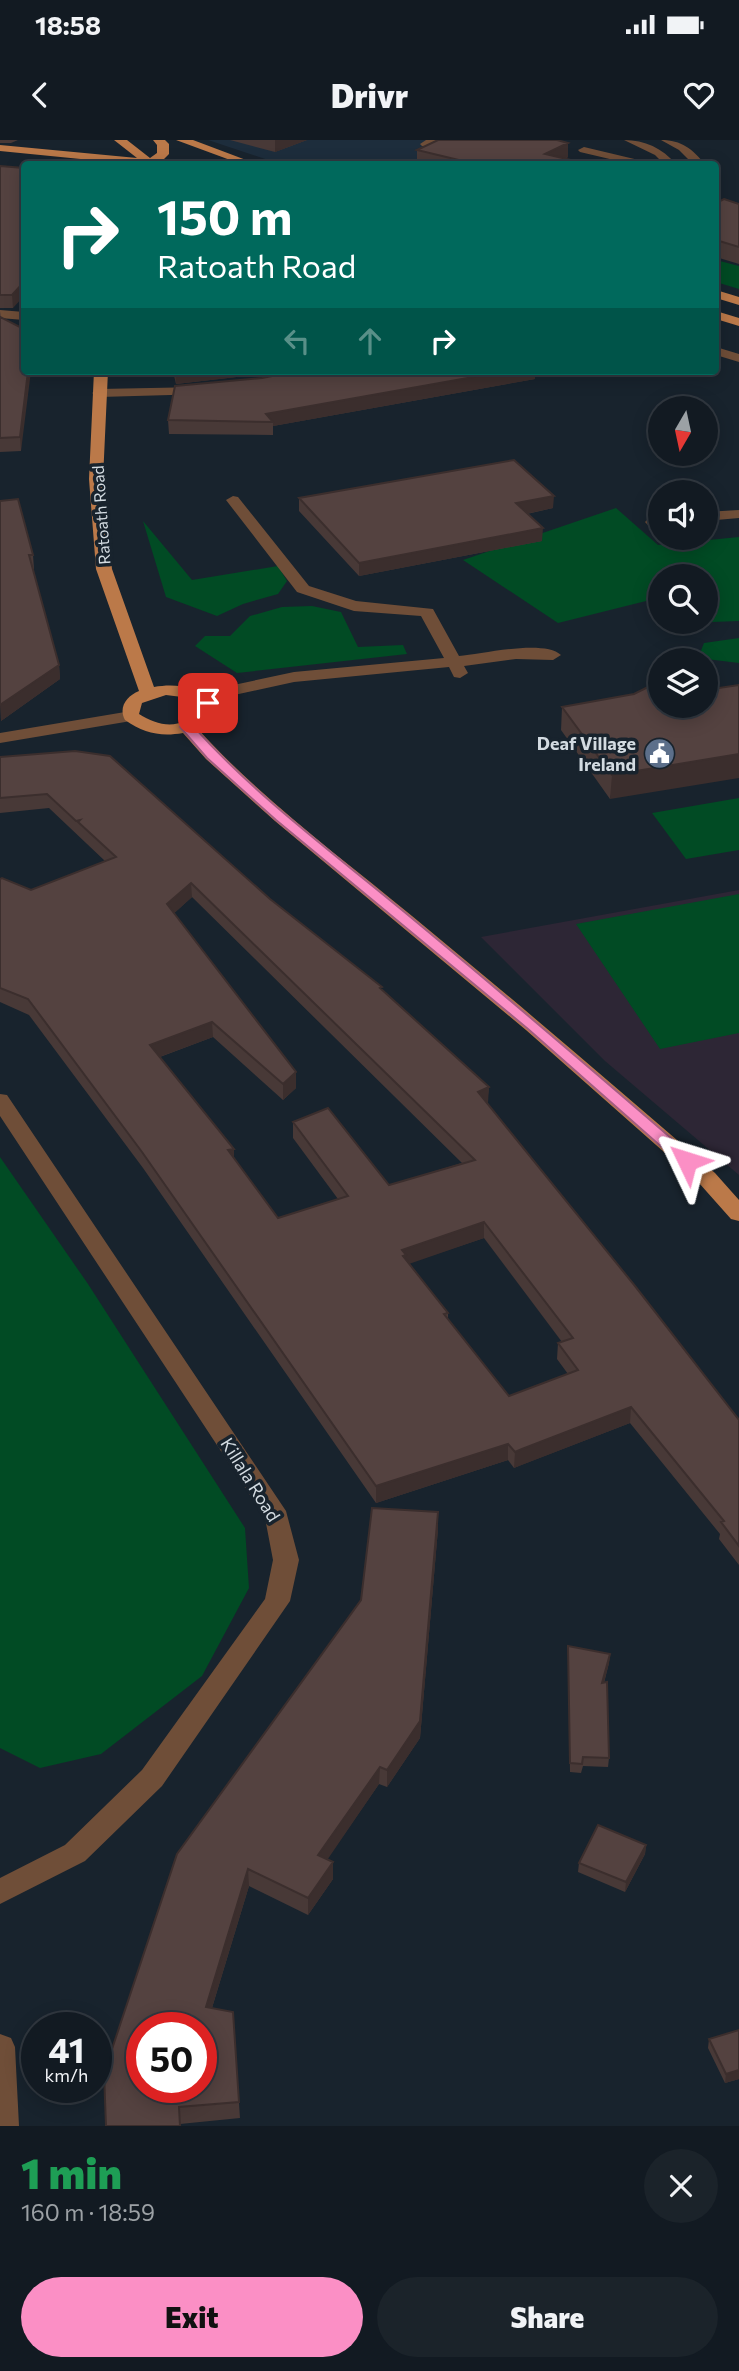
<!DOCTYPE html>
<meta charset="utf-8">
<style>
:root{--surface:#121a22;--page:#1b232a;--text:#f1f3f6;--muted:#9ca1a5;--line:#313840;--accent:#fb8fc5}
body{margin:0;font-family:Commissioner,sans-serif;background:var(--page);color:var(--text);height:100vh;display:flex;flex-direction:column;font-size:26px;white-space:nowrap}
*{box-sizing:border-box;margin:0}
p{font-size:23px;color:var(--muted)}
.icon{flex:none;width:38px;height:38px;fill:none;stroke:currentColor;stroke-width:2;stroke-linecap:round;stroke-linejoin:round}
.map{position:relative;height:1986px;overflow:hidden}
.side{display:flex;flex-direction:column;background:var(--surface);flex:1}
.side>*{flex:none}
.hud{position:absolute;left:21px;top:21px;width:698px;height:214px;border-radius:7px;box-shadow:0 4px 18px #0003,0 0 0 2px var(--line);background:#00695c;color:#fff;overflow:hidden}
.needle{width:46px;rotate:189deg}
.tools{position:absolute;left:648px;top:256px;display:grid;gap:14px}
.tools a{display:grid;place-items:center;width:70px;height:70px;border-radius:50%;background:var(--surface);box-shadow:0 4px 18px #0003,0 0 0 2px var(--line);font-size:35px}
.speed{position:absolute;left:21px;top:1872px;display:flex;gap:14px;font-size:35px;font-weight:700;text-align:center}
.speed>*{display:grid;place-content:center;width:91px;height:91px;border-radius:50%;background:var(--surface);box-shadow:0 4px 18px #0003,0 0 0 2px var(--line);line-height:1}
.speed small{font-size:18px;font-weight:400}
.speed .limit{border:10px solid #d22;background:#fff;color:#111}
.pin{position:absolute;display:grid;place-items:center;width:60px;height:60px;color:#fff;margin:-30px;border-radius:14px;box-shadow:0 4px 10px #0006}
.me{position:absolute;width:77px;margin:-38px;rotate:311deg;stroke-linejoin:round;filter:drop-shadow(0 0 5px #0008)}
.turn{display:flex;align-items:center;gap:24px;height:147px;padding:0 21px;font-size:32px}
.turn .icon{width:91px;height:91px;stroke-width:2.5}
.turn b{display:block;font-size:49px;line-height:60px}
.lanes{display:flex;align-items:center;height:66px;padding:0 21px;background:#0003;justify-content:center;gap:35px;direction:ltr}
.lanes .off{opacity:.35}
.round{display:grid;place-items:center;flex:none;width:74px;height:74px;border-radius:37px;background:var(--page)}
.head{display:flex;align-items:center;justify-content:space-between;height:119px;padding:0 21px}
h1{font-size:42px;font-weight:800;line-height:52px;color:#1e9e55}
.action{display:flex;gap:14px;margin-top:auto;padding:14px 21px}
.action a{flex:1;height:80px;border-radius:42px;background:var(--accent);color:#111;font-size:28px;font-weight:800;line-height:80px;text-align:center}
.action a+a{background:var(--page);color:var(--text)}
.status{display:flex;justify-content:space-between;align-items:center;height:49px;padding:0 35px;background:var(--surface);direction:ltr}
.status svg{height:19px;fill:currentColor}
header{display:flex;justify-content:space-between;align-items:center;height:91px;padding:0 21px;background:var(--surface);font-size:32px;font-weight:800}
.map>svg:first-child{display:block}
</style>
<div class="status"><b>18:58</b><svg viewBox="0 0 49 12"><path d="M0 12V9h3v3zM5 12V6h3v6zM10 12V3h3v9zM15 12V0h3v12zM26 1h20v11H26zM47 4h2v5h-2z"/></svg></div>
<header><svg class="icon" aria-label="back" viewBox="0 0 24 24"><path d="M15 5l-7 7 7 7"/></svg>Drivr<svg class="icon" aria-label="heart" viewBox="0 0 24 24"><path d="M12 20l-8-8c-3-5 5-10 8-4 3-6 11-1 8 4z"/></svg></header>
<div class="map">
<svg width="739" height="1986" viewBox="0 0 739 1986">
<rect width="100%" height="100%" fill="#18232d"/>
<path fill="#1d2d3c" d="M208,0h253l-54,24h-127z"/>
<path fill="#2d2635" d="M739,750v285l-134,-114 -124,-124z"/>
<path fill="#014b24" d="M716,120l23,6v23l-23,-7z
M616,368l42,37 81,-8v84l-27,1 -7,-3v-43h-45v25l-6,-2 -96,24 -95,-63z
M143,381l49,59 86,-14 9,15 -9,13 -35,10 -26,12 -51,-19z
M312,466l29,6 17,35 45,-2 4,9 -170,19 -42,-27 10,-10h25l20,-20 32,-9z
M739,498v25l-41,-5 6,-15z
M739,658v52l-53,9 -34,-46z
M739,754v139l-79,16 -84,-125z
M0,1017l88,127 157,244 4,60 -47,88 -101,78 -61,14 -40,-20z"/>
<g fill="none" stroke-linecap="round" stroke-linejoin="round">
<path fill="#6f4e38" fill-rule="evenodd" d="M426,0h16l-12,6h-8l-2,-2z
M624,0c21,0 38,8 52,24h-12l-9,-9z
M661,0c21,0 31,9 44,24h-12l-14,-14z
M584,7l63,15 2,2h-18l-51,-12 -2,-2z
M0,170l24,2v8l-24,-2z
M716,207l23,7v8l-23,-7z
M202,247l5,1v6l-108,3 -7,-4 7,-4z
M233,356l5,1 71,89 47,15 77,8 26,47c23,-2 85,-17 102,-1l-8,5 -37,-1 -52,7 4,7 -8,5 -6,-1 -5,-10 -155,15 -92,20 -6,-1 -2,-4 2,-4 98,-21 150,-14 -23,-42 -67,-5 -57,-19 -71,-92z
M739,370v8l-34,3v-9z
M660,377v10l-12,-2 -3,-3 3,-3z
M131,571l6,1 2,4 -2,4 -137,23v-10z
M0,954l7,1 279,416 13,49 -9,41 -128,185 -77,75 -85,43v-26l65,-33 77,-75 123,-171 8,-39 -8,-42 -265,-402z
M0,1894l11,4 4,9 4,79h-19z"/>
<path fill="#bb7949" fill-rule="evenodd" d="M114,0h13l23,18 7,-5v-8l-4,-5h12l4,4v10l-5,5 50,2 6,3h-89l-131,-13v-6l137,13z
M176,0h17l64,24h-16z
M716,150l23,7v8l-23,-7z
M716,171l23,7v8l-23,-7z
M94,231h14l-5,108 9,90 42,118c21,-4 41,0 59,10l3,13 -10,13 -9,5c63,70 142,128 215,188 102,84 203,170 303,257l24,27v21l-8,-2 -32,-36 -173,-153 -251,-209 -69,-62 -23,-26c-23,4 -39,0 -58,-13 -7,-13 2,-24 14,-29l-43,-122 -7,-90zM166,555l24,3 9,5v7c-17,20 -40,17 -60,4l3,-11z"/>
</g>
<path fill="#483937" fill-rule="evenodd" d="M0,0h18l-7,3h-11z
M230,0h77l-32,12z
M568,3v14l-3,2 23,5h-171v-14z
M0,26l24,2 -11,140h-13z
M716,63l23,1v60l-23,-7z
M0,171l1,7 23,11 -3,122 -21,1z
M173,231h114l-111,13z
M262,238l273,1 -262,47v9l-104,-1 -1,-14z
M299,358l254,10 -26,6 15,27 -183,35 -60,-65z
M0,361l33,54 1,14h-1l26,96 1,14 -59,42z
M634,554l-24,105 -49,-69 1,-23z
M0,617l270,142 112,92 107,96 -2,16 252,317v145l-20,-26 1,-5 -90,-111 -109,42 -7,3 -6,-8 -132,43 -233,-335 -114,-153 -29,-13v-123l31,11 74,-29 -56,-53 -49,5zM192,757l270,266 -73,22 -96,-63v16l45,61 -60,19 -118,-161 53,-20 70,63 13,-12v-16l-122,-159zM484,1098l78,104 -4,1 -1,16 11,15 -59,22 -61,-76v-7l-39,-50z
M438,1389l-18,209 -33,49 -8,-3 -52,75 6,20 -25,36 -59,-29 -37,122 21,4 7,106 -60,6 -74,2z
M568,1506l42,8 -1,9 -5,20 5,75 -1,9 -25,-1 -2,7 -11,-1z
M646,1705l-1,9 -20,38 -47,-20 1,-9z
M739,1890v49l-14,4 -17,-35 1,-9z"/>
<path fill="#3b2e2d" d="M275,0h32l-32,12z
M568,3v14l-16,7 -7,-10z
M24,142v14l-11,12 -1,-13z
M28,231h3l-10,80 -1,-14z
M175,231h112l-111,13z
M507,231h28v8l-262,47v-4l-7,-8z
M554,356l-1,12 -37,8v-13z
M543,388l-1,13 -183,35v-13z
M59,525l1,14 -59,42 -1,-16z
M739,614v24l-129,21 2,-24z
M191,743l1,14 -24,22 -1,-15z
M212,882l1,15 -62,23 -1,-15z
M296,932v16l-13,12v-16z
M489,947l-1,16 -10,4v-15z
M234,1009v15l-6,-14z
M484,1082v16l-78,27 -4,-15z
M631,1267l-1,16 -116,45 1,-16z
M508,1304v16l-132,43v-17z
M438,1372v17l-18,209 -33,49v-17z
M610,1514l-1,9 -8,30 1,-10z
M380,1627l-1,17 -60,88 -1,-17z
M646,1705l-1,9 -20,38 1,-10z
M333,1722v17l-25,36v-17z
M248,1729l1,17 -42,138 -1,-17z
M739,1930v9l-14,4 1,-9z"/>
<path fill="#544240" stroke="#3b2e2d" stroke-width="2" fill-rule="evenodd" d="M438,0h119l11,3 -23,11 43,10h-132l7,-3 -46,-11z
M0,26l24,2v114l-12,13h-12z
M724,59l15,5v43l-23,-7v-37z
M0,177l24,12v42h4l-8,66 -20,1z
M298,231h209l-241,43 7,8 -105,-2 7,-34 87,-8z
M514,320l40,36 -38,7 27,25 -184,35 -60,-65z
M18,359l15,56h-4l30,110 -59,40v-204z
M660,545v20h45v-15l34,-5v69l-127,21 -50,-68 72,-13 14,-7z
M75,611l35,5 160,143 112,88 -2,1 109,99 -11,5 157,194 104,134v126l-18,-24 3,-1 -93,-114 -109,42 -7,3 -7,-8 -132,42 -234,-334 -114,-153 -28,-11v-109l2,-1 29,12 85,-33 -38,-35 2,-2 -4,1 -29,-27 -47,4v-41zM191,743l284,277 -86,25 -61,-77 -35,14 55,74 -70,22 -50,-68 6,-1 -84,-104 62,-23 71,62 13,-12 -129,-168zM484,1082l89,116 -15,5 20,27 -69,26 -65,-82 4,-1 -45,-57 3,-1 -4,-5z
M372,1368l66,4 -18,209 -33,49 -7,-3 -62,88 15,7 -25,36 -60,-29 -42,138 27,5 6,90 -60,5 1,19h-74l-2,-53 73,-219 184,-254zM142,1888h59v60h-59z
M568,1506l42,8 -8,29 5,-1 2,76 -26,-1 -1,7 -12,-1z
M598,1685l48,20 -20,37 -47,-19z
M739,1890v40l-13,4 -17,-35z"/>
<path fill="#fb8fc5" stroke="#a35d80" stroke-width="2" d="M208,559l7,4c2,15 -9,19 -20,25 61,68 137,124 207,182 98,81 195,164 291,247l2,4 -2,4h-11l-154,-136 -252,-209 -69,-62 -27,-31 21,-12 1,-12z"/>
<defs>
<symbol id="civic-disc" viewBox="-11 -11 22 22"><circle r="9.5" fill="#5c6f8a" stroke="#18232d"/><path d="M-.6-6.5H3V-4.5H.6V-3L4-1V1h2V6H-6V1h2V-1L-.6-3ZM-1.2 2.5V6h2.4V2.5Z" fill="#fff"/></symbol>
</defs>
<g fill-rule="evenodd">
<use href="#civic-disc" x="642" y="596" width="35" height="35"/>
</g>
<g text-anchor="middle" stroke-width="7" stroke-linejoin="round" paint-order="stroke">
<g font-size="16" fill="#d3dbe1" stroke="#18232d">
<text transform="translate(101 375) rotate(-94)" y="6">Ratoath Road</text>
</g>
<g font-size="18" font-weight="bold" fill="#d3dbe1" stroke="#18232d" text-anchor="end">
<text x="636" y="610">Deaf Village<tspan x="636" dy="21">Ireland</tspan></text>
</g>
<g font-size="18" fill="#d3dbe1" stroke="#18232d">
<text transform="translate(250 1340) rotate(58)" y="6">Killala Road</text>
</g>
</g>
</svg>
<div class="tools">
<a><svg class="needle" viewBox="-14 -14 28 28"><path d="M0-13l5 13h-10z" fill="#e53935"/><path d="M0 13l5-13h-10z" fill="#9ca1a5"/></svg></a>
<a><svg class="icon" aria-label="sound" viewBox="0 0 24 24"><path d="M4 9h4l5-4v14l-5-4H4zM17 9q2 3 0 6"/></svg></a>
<a><svg class="icon" aria-label="search" viewBox="0 0 24 24"><circle cx="10" cy="10" r="6"/><path d="M15 15l6 6"/></svg></a>
<a><svg class="icon" aria-label="layers" viewBox="0 0 24 24"><path d="M12 4l9 5-9 5-9-5zM3 14l9 5 9-5"/></svg></a>
</div>
<div class="speed"><div>41<small>km/h</small></div><div class="limit">50</div></div>
<div class="pin" style="left:208px;top:563px;background:#d93025"><svg class="icon" aria-label="arrive" viewBox="0 0 24 24"><path d="M6 21V4h12l-3 4 3 4H6"/></svg></div>
<svg class="me" style="left:687px;top:1021px" viewBox="-20 -20 40 40"><path d="M0-17L14 15 0 8-14 15z" fill="#fb8fc5" stroke="#fff" stroke-width="4"/></svg>
<div class="hud">
<div class="turn"><svg class="icon" aria-label="right" viewBox="0 0 24 24"><path d="M7 20v-9h11M14 6l5 5-5 5"/></svg><div><b>150 m</b>Ratoath Road</div></div>
<div class="lanes"><svg class="icon off" aria-label="left" viewBox="0 0 24 24"><path d="M17 20v-9H6M10 6l-5 5 5 5"/></svg><svg class="icon off" aria-label="ahead" viewBox="0 0 24 24"><path d="M12 20V5M6 11l6-6 6 6"/></svg><svg class="icon" aria-label="right" viewBox="0 0 24 24"><path d="M7 20v-9h11M14 6l5 5-5 5"/></svg></div>
</div>
</div>
<section class="side">
<div class="head"><div><h1>1 min</h1><p>160 m · 18:59</p></div><a class="round"><svg class="icon" aria-label="close" viewBox="0 0 24 24"><path d="M6 6l12 12M18 6L6 18"/></svg></a></div>
<div class="action"><a>Exit</a><a>Share</a></div>
</section>
